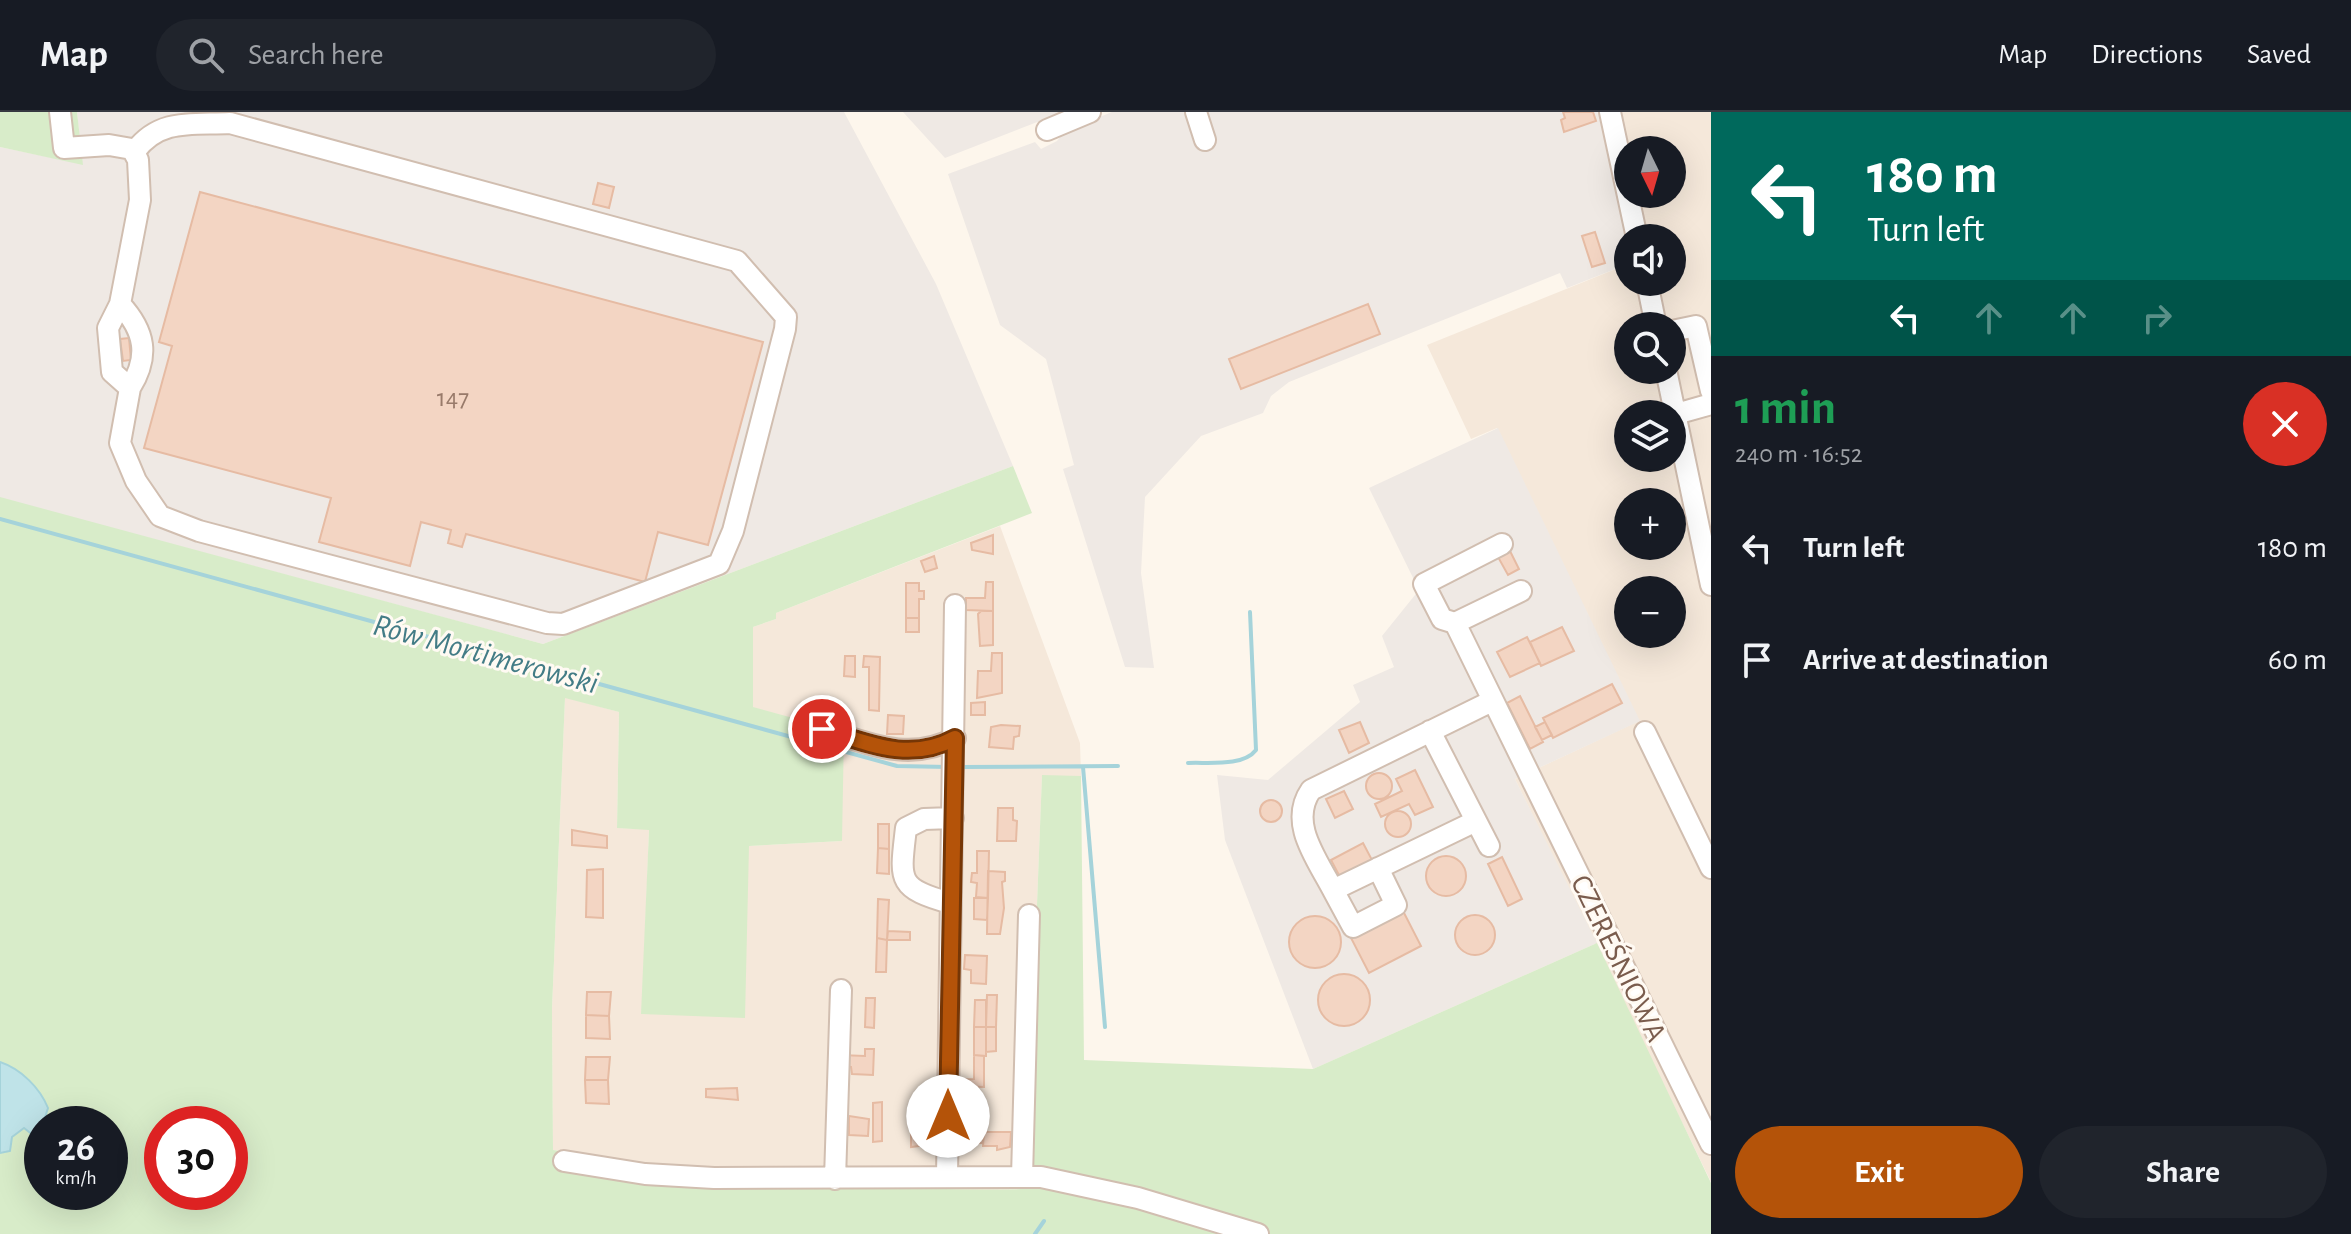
<!DOCTYPE html>
<meta charset="utf-8">
<style>
:root{--surface:#171b24;--page:#20242c;--text:#f1f3f6;--muted:#9ea1a6;--line:#363941;--accent:#b45309}
body{margin:0;font-family:"Alegreya Sans",sans-serif;background:var(--page);color:var(--text);height:100vh;display:flex;flex-direction:column;font-size:30px;white-space:nowrap}
*{box-sizing:border-box;margin:0}
p{font-size:26px;color:var(--muted)}
.icon{flex:none;width:44px;height:44px;fill:none;stroke:currentColor;stroke-width:2;stroke-linecap:round;stroke-linejoin:round}
.map{position:relative;flex:1;overflow:hidden}
.details{display:flex;flex-direction:column;background:var(--surface);width:640px}
.details>*{flex:none}
.guide{background:#00695c;color:#fff;overflow:hidden}
.needle{width:52px;rotate:175deg}
.buttons{position:absolute;left:1614px;top:24px;display:grid;gap:16px}
.buttons a{display:grid;place-items:center;width:72px;height:72px;border-radius:50%;background:var(--surface);box-shadow:0 8px 32px #0002;font-size:40px}
.speed{position:absolute;left:24px;top:994px;display:flex;gap:16px;font-size:40px;font-weight:700;text-align:center}
.speed>*{display:grid;place-content:center;width:104px;height:104px;border-radius:50%;background:var(--surface);box-shadow:0 8px 32px #0002;line-height:1}
.speed small{font-size:20px;font-weight:400}
.speed .limit{border:12px solid #d22;background:#fff;color:#111}
.pin{position:absolute;display:grid;place-items:center;width:68px;height:68px;color:#fff;margin:-34px;border:4px solid #fff;border-radius:50%;box-shadow:0 2px 8px #0007}
.me{position:absolute;width:88px;margin:-44px;rotate:0deg;stroke-linejoin:round;filter:drop-shadow(0 0 6px #0008)}
.turn{display:flex;align-items:center;gap:28px;height:168px;padding:0 24px;font-size:36px}
.turn .icon{width:104px;height:104px;stroke-width:2.5}
.turn b{display:block;font-size:56px;line-height:68px}
.lanes{display:flex;align-items:center;height:76px;padding:0 24px;background:#0003;justify-content:center;gap:40px;direction:ltr}
.lanes .off{opacity:.35}
.round{display:grid;place-items:center;flex:none;width:84px;height:84px;border-radius:42px;background:var(--page)}
.summary{display:flex;align-items:center;justify-content:space-between;height:136px;padding:0 24px}
h1{font-size:48px;font-weight:700;line-height:60px;color:#1e9e55}
.cta{display:flex;gap:16px;margin-top:auto;padding:16px 24px}
.cta a{flex:1;height:92px;border-radius:48px;background:var(--accent);color:#fff;font-size:32px;font-weight:700;line-height:92px;text-align:center}
.cta a+a{background:var(--page);color:var(--text)}
ul{padding:0;list-style:none}
li{display:flex;align-items:center;gap:24px;height:112px;padding:0 24px}
li div{flex:1}
li b{display:block;font-size:30px}
li em{font-style:normal}
header{display:flex;align-items:center;gap:48px;box-sizing:border-box;height:112px;padding:0 40px;background:var(--surface);border-bottom:2px solid var(--line)}
header strong{font-size:38px}
nav{display:flex;gap:44px;margin-inline-start:auto;font-size:28px}
.search{width:560px;height:72px;background:var(--page);display:flex;align-items:center;gap:20px;box-sizing:border-box;padding:0 28px;border-radius:44px;color:var(--muted);font-size:30px}
main{display:flex;flex:1;min-height:0}
.map>svg:first-child{display:block}
</style>
<header>
<strong>Map</strong>
<div class="search"><svg class="icon" aria-label="search" viewBox="0 0 24 24"><circle cx="10" cy="10" r="6"/><path d="M15 15l6 6"/></svg>Search here</div>
<nav><a>Map</a><a>Directions</a><a>Saved</a></nav>
</header>
<main>
<div class="map">
<svg width="1711" height="1122" viewBox="0 0 1711 1122">
<rect width="100%" height="100%" fill="#fdf6ec"/>
<path fill="#f5e8da" fill-rule="evenodd" d="M1609,0h102v1070l-196,-403 124,-58 -142,-293 -26,11 -44,-94 201,-81v18h44v-44h-44zM1628,38h44v44h-44zM1628,214h44v44h-44zM1628,302h44v44h-44zM1628,390h44v44h-44zM1628,478h44v44h-44z
M1000,414l80,217 1,33h-39l-16,413 -92,3 -231,-21 -150,-21 -1,-141 13,-312 54,15 -2,116 32,1 -7,185 107,-168 93,-5 -89,-134v-80l23,-8v-6z"/>
<path fill="#efe9e4" d="M77,0h767l92,172 77,182 -470,178 -543,-146v-351l82,17z
M903,0h160l-118,46z
M1112,0h486l30,132v20l-61,24 -7,-15 -271,109 -18,14 -8,17 -62,23 -56,61 -4,76 13,95 -29,-1 -62,-198 11,-4 -28,-106 -46,-34 -52,-151 87,-32 6,7 16,-8 8,-10z
M1498,316l142,293 -125,58 82,164 -284,126 -88,-229 -8,-65 51,5 92,-78 -7,-17 41,-18 -12,-31 37,-46 -50,-102z"/>
<path fill="#d8ecc9" fill-rule="evenodd" d="M0,0h77l6,53 -83,-18z
M1013,354l19,47 -256,100v6l-23,8v80l91,25 -2,109 -93,5 -4,172 -104,-4 8,-184 -32,-2 2,-116 -54,-14 -13,311 1,141c157,22 314,43 473,39l16,-414 39,1 3,284 229,9 284,-126 114,240v51h-1711v-737l543,147zM42,1012h68v68h-68zM162,1012h68v68h-68z"/>
<path fill="#bfe3e8" stroke="#a5d3da" stroke-width="2" d="M0,950c21,7 40,26 48,46l-10,31 -14,-11 -12,9 -2,14 -10,2z"/>
<g fill="none" stroke-linecap="round" stroke-linejoin="round">
<path stroke="#a5d3da" stroke-width="4" d="M0,407l897,247 51,1
M1188,651c20,-1 55,4 68,-13l-6,-138
M961,655l157,-1
M1083,655l22,260
M1035,1122l9,-13"/>
</g>
<path fill="#f3d5c3" stroke="#e6bba3" stroke-width="2" d="M1563,0h30l3,9 -32,11 -3,-12 4,-2z
M598,71l16,4 -5,21 -16,-4z
M200,80l563,150 -55,203 -50,-13 -13,50 -179,-48 -4,13 -14,-4 3,-13 -30,-8 -11,44 -91,-24 12,-44 -187,-50 28,-102 -13,-4z
M1595,120l10,31 -13,4 -10,-31z
M1368,192l12,30 -139,55 -12,-30z
M129,226l2,22 -8,1 -3,-22z
M993,423v19l-21,-4 -1,-7z
M1510,439l9,18 -11,6 -10,-18z
M934,444l3,12 -12,4 -4,-11z
M986,470h7v29l-27,-1v-12h19z
M906,471h13v8h5v8h-5v19h-13z
M981,499h12v34l-13,1 -2,-32z
M906,506h13v14h-13z
M1562,515l12,24 -33,15 -11,-24z
M1527,525l13,26 -30,14 -13,-25z
M992,541h10v40l-25,5 1,-27h13z
M845,544h10v21l-11,-1z
M864,544l16,1 -1,54 -10,-1v-43h-6z
M1612,572l10,19 -69,35 -10,-20z
M1520,584l23,46 -13,7 -23,-46z
M985,590v13h-14v-12z
M888,603l16,1 -1,18h-16z
M1360,610l9,21 -20,10 -10,-23z
M1545,610l7,13 -10,5 -7,-13z
M1001,613l19,1 -1,10 -5,1 -1,12 -24,-2 2,-20z
M1415,658l18,37 -18,8 -6,-11 -28,13 -6,-13 27,-13 -6,-12z
M1366 674a13 13 0 1 1 26 0a13 13 0 1 1-26 0Z
M1344,679l9,18 -18,9 -9,-19z
M1260 699a11 11 0 1 1 22 0a11 11 0 1 1-22 0Z
M998,696h15v12l4,1 -1,20h-19z
M1385 712a13 13 0 1 1 26 0a13 13 0 1 1-26 0Z
M878,712h11v25l-11,-1z
M572,718l35,6v12l-35,-3z
M1363,731l9,17 -32,17 -9,-17z
M878,736l11,1v25l-12,-1z
M977,739h12l-1,47 -12,-1 1,-14 -6,-1 1,-9h5z
M1426 764a20 20 0 1 1 40 0a20 20 0 1 1-40 0Z
M1502,745l20,42 -14,7 -20,-42z
M603,757v49l-17,-1 1,-47z
M988,759l17,1v9l-3,1 2,26 -4,26h-13z
M974,786h14l-1,22 -13,-1z
M878,787l11,1 -2,40 -10,-2z
M1402,797l19,37 -52,27 -19,-37z
M1455 823a20 20 0 1 1 40 0a20 20 0 1 1-40 0Z
M1289 830a26 26 0 1 1 52 0a26 26 0 1 1-52 0Z
M888,819l22,1v8h-23z
M877,826l10,2 -1,32h-10z
M965,843l22,1 -1,28 -15,-1v-13l-7,-1z
M1318 888a26 26 0 1 1 52 0a26 26 0 1 1-52 0Z
M587,880h24l-2,24 -23,-1z
M987,883h10l-1,32h-10z
M866,886h9l-1,30 -9,-1z
M975,888h11v27h-12z
M586,903l23,1 1,23 -24,-1z
M974,915h12v29l-12,-1z
M986,915h10v24l-10,1z
M865,937h9l-1,26 -21,-1 -1,-7 -11,-1v-11l25,1z
M974,943l10,1v31l-29,-1v-6l19,-1z
M586,945h24l-2,23h-23z
M585,968h23l1,24 -23,-1z
M737,976l1,12 -32,-3v-8z
M882,990v39l-9,1v-39z
M971,998h13l-1,33h-12z
M911,1001h12v28l-4,5 -8,1z
M849,1004l20,3 -1,17 -19,-1z
M984,1020h27l-1,15 -13,3v-4h-14z"/>
<g fill="none" stroke-linecap="round" stroke-linejoin="round">
<defs>
<path id="minor" d="M60,0l4,36 45,-3 23,4 6,11 2,40 -20,104 -12,24 4,44 18,16 -10,55 16,38 24,35 39,15 348,92 16,1 156,-60 14,-33 52,-202 1,-12 -49,-56 -507,-138c-38,2 -70,-5 -95,28
M1196,0l9,28
M1610,0l27,126
M1047,18l43,-18
M1647,170l9,44
M120,192c25,27 30,52 10,84
M1672,219l24,-5 15,65
M1666,258l45,215
M1676,302l35,-10
M1521,479l-66,32 256,521
M1455,511l-13,-4 -18,-35 78,-40
M822,617c46,14 87,34 133,9
M1430,619l59,115
M1645,620l66,136
M1378,756l18,37 -43,22 -20,-37 143,-69
M1333,778c-16,-31 -45,-67 -22,-100l181,-89
M950,791c-54,-15 -50,-23 -44,-75l18,-9 29,-1
M564,1049l81,13 69,4 327,-1 97,21 120,36
M947,1065l8,-572
M1022,1065l7,-262
M835,1067l6,-189"/>
</defs>
<use href="#minor" stroke="#d1beb0" stroke-width="24"/>
<use href="#minor" stroke="#fff" stroke-width="20"/>
</g>
<g fill="none" stroke-linecap="round" stroke-linejoin="round">
<defs>
<path id="route" d="M822,617c46,14 87,34 133,9l-7,378"/>
</defs>
<use href="#route" stroke="#753606" stroke-width="20"/>
<use href="#route" stroke="#b45309" stroke-width="14"/>
</g>
<g text-anchor="middle" stroke-width="6" stroke-linejoin="round" paint-order="stroke">
<g font-size="26" fill="#987a6a">
<text x="453" y="294">147</text>
</g>
<g font-size="30" fill="#7a5c4d" stroke="#fffaf3">
<text transform="translate(1619 846) rotate(64)" y="10">CZEREŚNIOWA</text>
</g>
<g font-size="32" font-style="italic" fill="#437c86" stroke="#fffaf3">
<text transform="translate(486 541) rotate(15)" y="11">Rów Mortimerowski</text>
</g>
</g>
</svg>
<div class="buttons">
<a><svg class="needle" viewBox="-14 -14 28 28"><path d="M0-13l5 13h-10z" fill="#e53935"/><path d="M0 13l5-13h-10z" fill="#9ea1a6"/></svg></a>
<a><svg class="icon" aria-label="sound" viewBox="0 0 24 24"><path d="M4 9h4l5-4v14l-5-4H4zM17 9q2 3 0 6"/></svg></a>
<a><svg class="icon" aria-label="search" viewBox="0 0 24 24"><circle cx="10" cy="10" r="6"/><path d="M15 15l6 6"/></svg></a>
<a><svg class="icon" aria-label="layers" viewBox="0 0 24 24"><path d="M12 4l9 5-9 5-9-5zM3 14l9 5 9-5"/></svg></a>
<a>+</a>
<a>−</a>
</div>
<div class="speed"><div>26<small>km/h</small></div><div class="limit">30</div></div>
<div class="pin" style="left:822px;top:617px;background:#d93025"><svg class="icon" aria-label="arrive" viewBox="0 0 24 24"><path d="M6 21V4h12l-3 4 3 4H6"/></svg></div>
<svg class="me" style="left:948px;top:1004px" viewBox="-20 -20 40 40"><circle r="19" fill="#fff"/><path d="M0-13L10 11 0 6-10 11z" fill="#b45309"/></svg>
</div>
<section class="details">
<div class="guide">
<div class="turn"><svg class="icon" aria-label="left" viewBox="0 0 24 24"><path d="M17 20v-9H6M10 6l-5 5 5 5"/></svg><div><b>180 m</b>Turn left</div></div>
<div class="lanes"><svg class="icon" aria-label="left" viewBox="0 0 24 24"><path d="M17 20v-9H6M10 6l-5 5 5 5"/></svg><svg class="icon off" aria-label="ahead" viewBox="0 0 24 24"><path d="M12 20V5M6 11l6-6 6 6"/></svg><svg class="icon off" aria-label="ahead" viewBox="0 0 24 24"><path d="M12 20V5M6 11l6-6 6 6"/></svg><svg class="icon off" aria-label="right" viewBox="0 0 24 24"><path d="M7 20v-9h11M14 6l5 5-5 5"/></svg></div>
</div>
<div class="summary"><div><h1>1 min</h1><p>240 m · 16:52</p></div><a class="round" style="background:#d93025;color:#fff"><svg class="icon" aria-label="close" viewBox="0 0 24 24"><path d="M6 6l12 12M18 6L6 18"/></svg></a></div>
<ul>
<li><svg class="icon" aria-label="left" viewBox="0 0 24 24"><path d="M17 20v-9H6M10 6l-5 5 5 5"/></svg><div><b>Turn left</b></div><em>180 m</em></li>
<li><svg class="icon" aria-label="arrive" viewBox="0 0 24 24"><path d="M6 21V4h12l-3 4 3 4H6"/></svg><div><b>Arrive at destination</b></div><em>60 m</em></li>
</ul>
<div class="cta"><a>Exit</a><a>Share</a></div>
</section>
</main>
